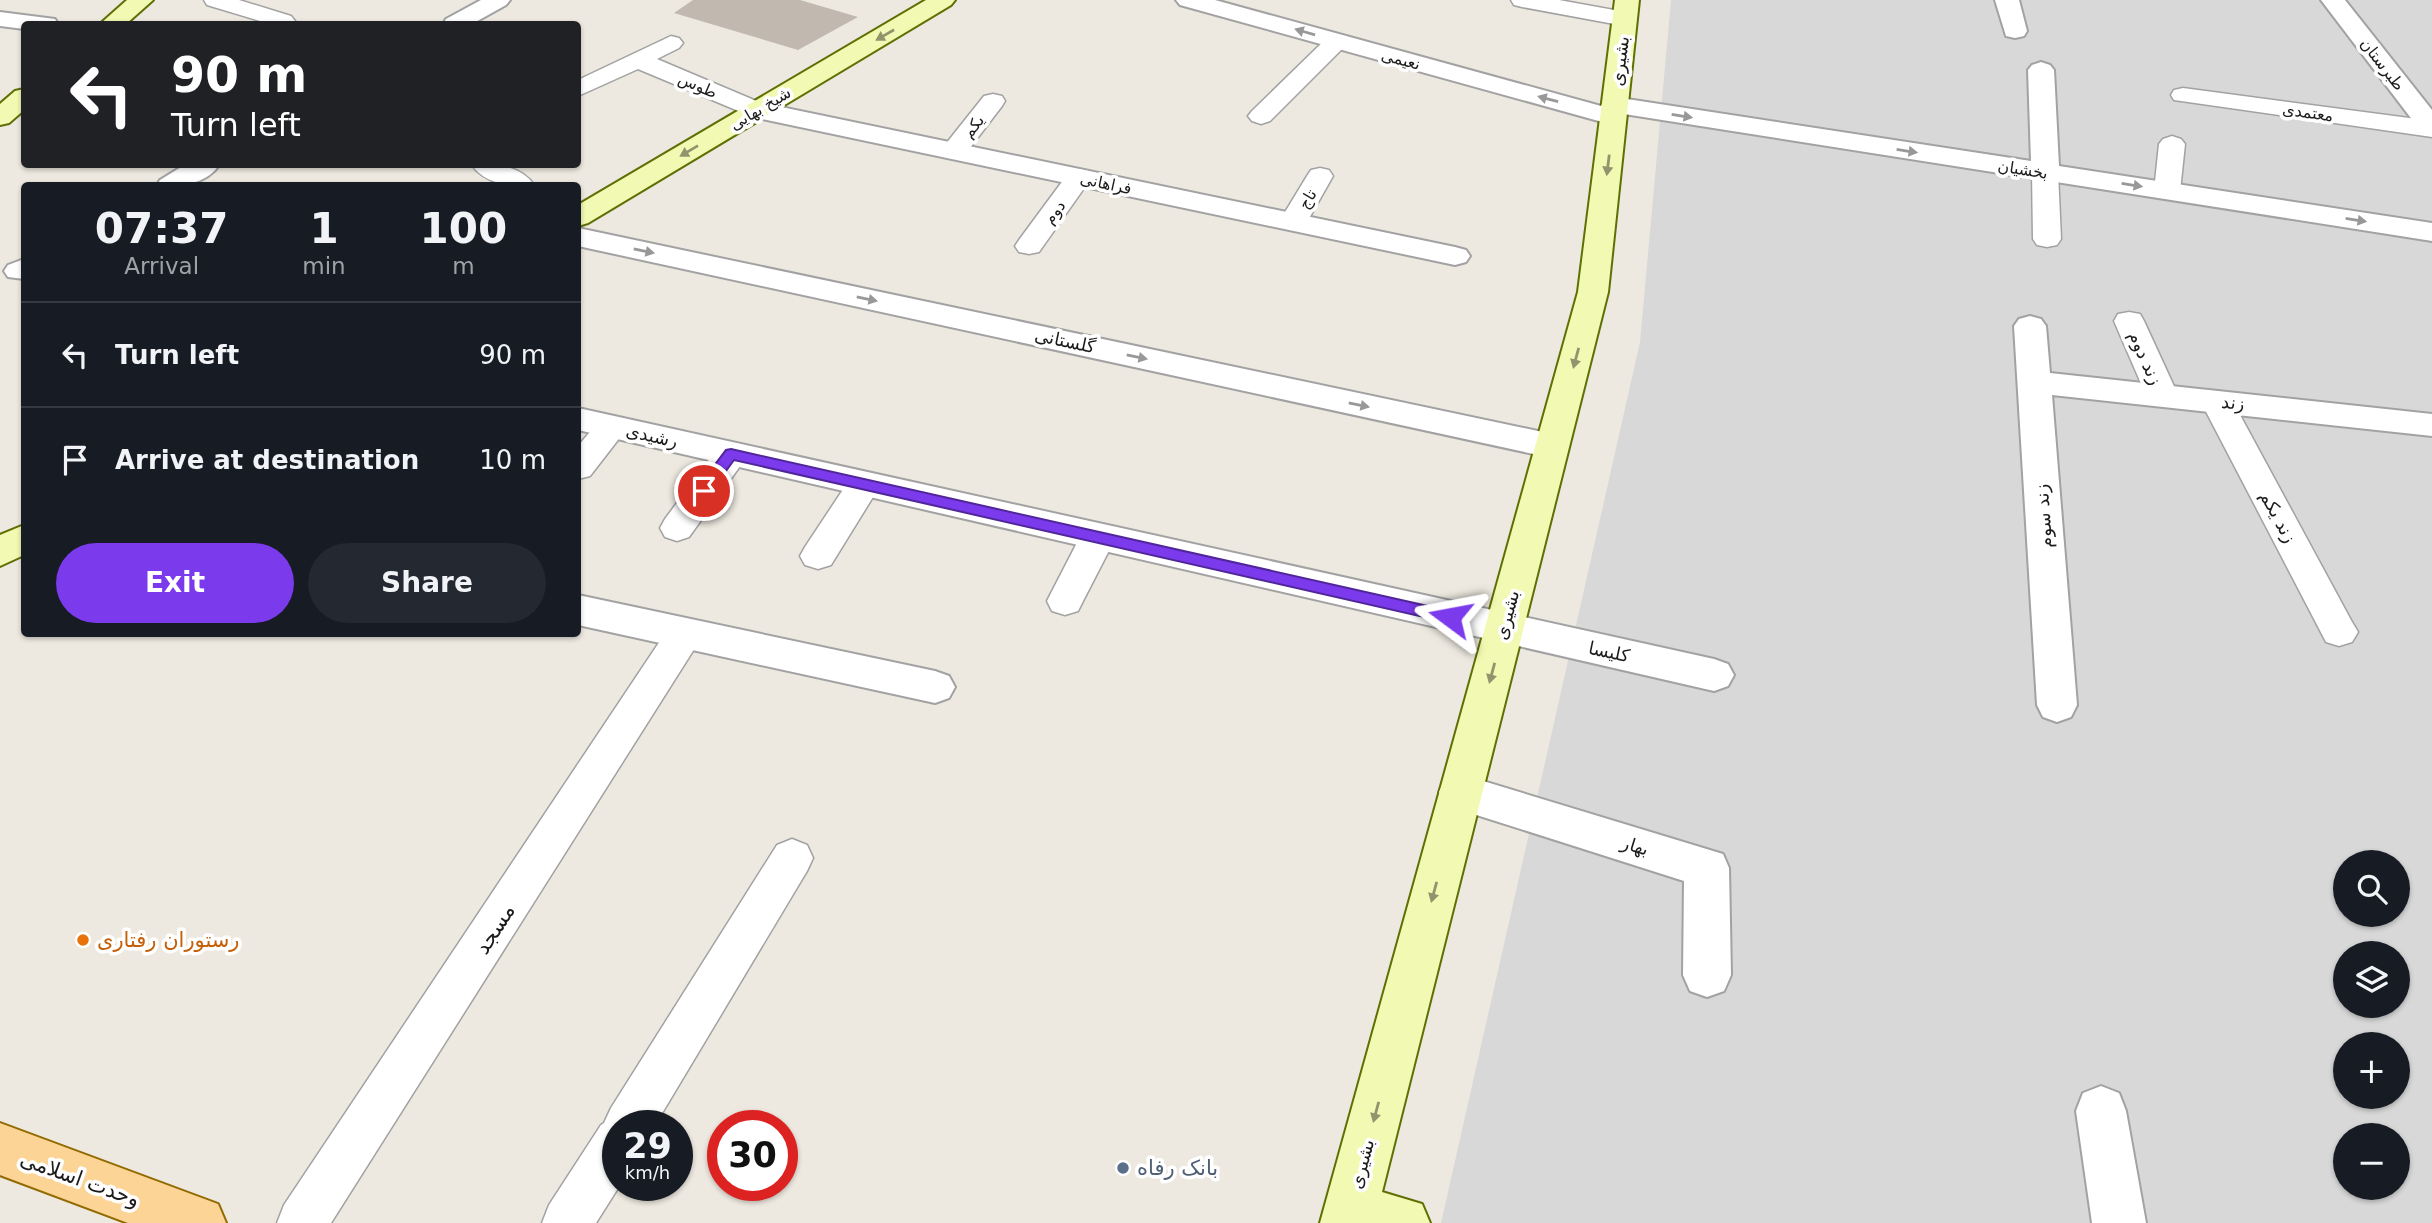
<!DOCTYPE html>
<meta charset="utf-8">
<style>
:root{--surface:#171b24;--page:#242831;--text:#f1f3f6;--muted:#9ea1a6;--line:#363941;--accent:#7c3aed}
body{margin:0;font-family:"DejaVu Sans",Cairo,sans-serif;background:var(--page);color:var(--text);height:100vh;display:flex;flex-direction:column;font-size:26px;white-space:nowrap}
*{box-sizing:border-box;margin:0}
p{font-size:23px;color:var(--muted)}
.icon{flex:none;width:38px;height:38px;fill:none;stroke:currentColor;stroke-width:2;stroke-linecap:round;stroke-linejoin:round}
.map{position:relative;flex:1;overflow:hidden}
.panel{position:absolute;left:21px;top:182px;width:560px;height:455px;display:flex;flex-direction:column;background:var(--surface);border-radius:7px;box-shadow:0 2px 5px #0004}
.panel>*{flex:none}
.banner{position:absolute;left:21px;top:21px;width:560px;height:147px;border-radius:7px;box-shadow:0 2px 5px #0004;background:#202124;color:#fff;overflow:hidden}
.controls{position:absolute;left:2333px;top:850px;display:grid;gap:14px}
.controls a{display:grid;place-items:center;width:77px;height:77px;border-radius:50%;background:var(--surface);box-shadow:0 2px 5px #0004;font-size:35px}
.speed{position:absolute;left:602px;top:1110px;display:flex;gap:14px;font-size:35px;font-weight:700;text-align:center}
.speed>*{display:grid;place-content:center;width:91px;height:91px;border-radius:50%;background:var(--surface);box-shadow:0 2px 5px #0004;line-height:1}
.speed small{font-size:18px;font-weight:400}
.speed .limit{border:10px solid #d22;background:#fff;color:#111}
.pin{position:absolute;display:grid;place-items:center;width:60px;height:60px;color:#fff;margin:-30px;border:4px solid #fff;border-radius:50%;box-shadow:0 2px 7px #0007}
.me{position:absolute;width:77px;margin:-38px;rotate:283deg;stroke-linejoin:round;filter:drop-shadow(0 0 5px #0008)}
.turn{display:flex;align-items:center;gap:24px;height:147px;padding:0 35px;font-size:32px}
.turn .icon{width:91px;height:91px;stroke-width:2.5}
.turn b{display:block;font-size:49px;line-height:60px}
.eta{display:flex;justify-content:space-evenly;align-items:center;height:119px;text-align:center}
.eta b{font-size:42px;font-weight:700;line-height:49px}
.cta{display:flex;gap:14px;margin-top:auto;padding:14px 35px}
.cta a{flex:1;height:80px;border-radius:42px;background:var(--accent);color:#fff;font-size:28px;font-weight:700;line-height:80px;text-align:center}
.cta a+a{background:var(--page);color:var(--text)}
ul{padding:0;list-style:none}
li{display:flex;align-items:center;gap:21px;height:105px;padding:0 35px;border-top:2px solid var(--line)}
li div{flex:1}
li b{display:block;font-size:26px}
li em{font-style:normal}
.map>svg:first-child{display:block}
</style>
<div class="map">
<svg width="2432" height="1223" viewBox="0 0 2432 1223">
<rect width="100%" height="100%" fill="#ede9e0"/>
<path fill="#d9d8d8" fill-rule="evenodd" d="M1671,0h761v1223h-991l199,-881zM2345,863h53v52h-53zM2345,954h53v52h-53zM2345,1045h53v52h-53zM2345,1136h53v52h-53z"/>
<path fill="#c1b8b0" d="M693,0h107l58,17 -60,33 -124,-37z"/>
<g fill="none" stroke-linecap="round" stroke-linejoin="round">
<defs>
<path id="lane" d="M204,0h35l52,16 4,5 -3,3h-22l-63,-19z
M1511,0h48l66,12 8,2 3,5 -3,5 -8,2 -103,-19 -8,-2z
M1337,34l8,2 4,5 -4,5 -75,75 -9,3 -9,-3 -4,-5 4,-5 77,-75z
M671,36l8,2 4,5 -4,5 -22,11 109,46 4,5 -4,5 -9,3 -9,-3 -110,-46 -60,27v-16z
M2183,88l249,33v16l-258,-37 -3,-5 3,-5z
M993,94l9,2 3,5 -3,5 -39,51 -9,2 -9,-2 -4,-6 4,-6 39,-49z
M2172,136l9,3 4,5 -5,47 -3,6 -10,2 -10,-2 -3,-6 5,-47 4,-5z
M471,164c23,0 49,0 64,22 -23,0 -49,0 -64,-22z
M2045,164l9,2 4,6 3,67 -4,6 -10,2 -10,-2 -4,-6 -1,-67 4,-6z
M1320,168l9,2 4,6 -26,46 -4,6 -10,2 -10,-2 -4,-6 28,-46 4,-6z
M1079,169l9,2 4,6 -53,75 -10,2 -10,-2 -4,-6 4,-6 51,-69z
M2129,312l11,2 4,7 34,74 -5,7 -11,3 -11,-3 -5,-7 -32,-74 4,-7z
M2217,391l11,4 5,7 119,220 6,10 -6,10 -13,4 -13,-4 -125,-240 5,-7z
M612,416l11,3 5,8 -38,49 -12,3v-33l23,-27z
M731,443l12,3 5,8 -5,8 -54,75 -12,4 -12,-4 -5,-9 5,-9 54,-73z
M864,472l12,4 5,8 -50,81 -13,4 -13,-4 -5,-9 5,-9 47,-71z
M1098,524l12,4 6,9 -33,64 -5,10 -13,4 -13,-4 -5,-10 33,-64 6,-9z
M685,619l13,4 6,10 -6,10 -367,580h-54l7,-18 388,-582z
M792,839l15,6 6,13 -6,13 -152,254h-37l2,60 -24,38h-54l7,-18 52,-80 3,-2 7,-15 166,-263z"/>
<path id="street" d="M481,0h29l-4,5 -34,19h-29l3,-5z
M1176,0h39l386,106 4,-7 9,-2 417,64 -3,-91 4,-5 9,-3 9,3 4,5 5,96 373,57v18l-808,-127 2,3 -4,6 -9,2 -433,-120z
M1995,0h24l8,31 -3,5 -9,2 -9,-2z
M2321,0h24l87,110v26l-9,-2z
M0,12l55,7 3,5h-34v5l-24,-3z
M757,102l698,145 11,3 4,6 -4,6 -11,3 -707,-149 -4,-6 4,-6z
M186,164h34c-15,22 -40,22 -64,22l4,-6z
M578,228l974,206 12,4 5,8 -5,8 -12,4 -974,-212z
M24,259v20l-16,-2 -4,-6 4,-6z
M2030,316l11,3 5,7 4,47 382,41v22l-380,-41 25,310 -6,12 -14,5 -14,-5 -6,-12 -23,-379 5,-7z
M578,408l1136,251 14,5 6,11 -6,11 -14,5 -1136,-261z
M578,595l357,76 14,5 6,11 -6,11 -14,5 -357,-78z
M1460,774l263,80 6,14 2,107 -7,16 -17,6 -17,-6 -7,-16 1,-94 -239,-76 -6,-13 6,-13z
M2101,1086l18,7 7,18 20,112h-54l-16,-112 7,-18z"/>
<path id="secondary" d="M127,0h26l-27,24h-26z
M926,0h29l-4,5 -363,218 -10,3v-21z
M1615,0h24l-31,292 -226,900 40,12 8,19h-110l258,-931z
M24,89v21l-15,13 -9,2v-21l15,-13z
M24,525v30l-24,11v-31z"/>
<path id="primary" d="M0,1123l218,81 8,19h-98l-128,-48z"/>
</defs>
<use href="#lane" stroke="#a2a2a2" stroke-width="3"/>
<use href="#street" stroke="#a2a2a2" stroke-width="4"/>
<use href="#secondary" stroke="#5e7004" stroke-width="4"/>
<use href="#primary" stroke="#926a00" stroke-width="4"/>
<use href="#lane" fill="#fff" fill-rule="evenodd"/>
<use href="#street" fill="#fff" fill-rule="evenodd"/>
<use href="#secondary" fill="#f2f9b2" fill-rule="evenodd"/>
<use href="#primary" fill="#fcd596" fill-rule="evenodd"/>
</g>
<defs><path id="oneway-solid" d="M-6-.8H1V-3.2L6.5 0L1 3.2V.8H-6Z" transform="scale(1.75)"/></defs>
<g fill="#989898">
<use href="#oneway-solid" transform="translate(1305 32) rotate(-164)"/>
<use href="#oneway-solid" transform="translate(1548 99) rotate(-165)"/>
<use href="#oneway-solid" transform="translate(1682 116) rotate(9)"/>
<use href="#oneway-solid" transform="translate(1907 151) rotate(9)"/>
<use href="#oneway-solid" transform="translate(2132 185) rotate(9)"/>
<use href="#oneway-solid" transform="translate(2356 220) rotate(9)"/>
<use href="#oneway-solid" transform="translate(644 251) rotate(12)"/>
<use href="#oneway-solid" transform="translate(867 299) rotate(12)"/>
<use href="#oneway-solid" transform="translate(1137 357) rotate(12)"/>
<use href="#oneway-solid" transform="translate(1359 405) rotate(12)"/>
</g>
<g fill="#91956e">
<use href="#oneway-solid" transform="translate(885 35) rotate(150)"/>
<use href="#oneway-solid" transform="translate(689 151) rotate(149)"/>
<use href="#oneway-solid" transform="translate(1608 165) rotate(97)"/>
<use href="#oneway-solid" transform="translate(1576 358) rotate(105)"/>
<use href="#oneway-solid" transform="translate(1492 673) rotate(105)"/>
<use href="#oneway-solid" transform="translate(1434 892) rotate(105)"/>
<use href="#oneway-solid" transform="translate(1376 1112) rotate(105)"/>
</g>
<path fill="#7c3aed" stroke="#51269a" stroke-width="2" d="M731,449l719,162 8,6 -8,6 -716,-163 -25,34h-11l-2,-3 2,-4 28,-37z"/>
<circle fill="#e8710a" stroke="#fff" stroke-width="2.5" cx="83" cy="940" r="7"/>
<circle fill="#5c6f8a" stroke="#fff" stroke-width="2.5" cx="1123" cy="1168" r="7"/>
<g text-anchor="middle" stroke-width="7" stroke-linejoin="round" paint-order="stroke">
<g font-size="16" fill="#1b1b1b" stroke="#fff">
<text transform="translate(1401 59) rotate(15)" y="6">نعیمی</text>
<text transform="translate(2383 64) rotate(52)" y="6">طبرستان</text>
<text transform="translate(698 85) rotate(23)" y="6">طوس</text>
<text transform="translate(760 108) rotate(-31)" y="6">شیخ بهایی</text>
<text transform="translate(2308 112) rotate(8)" y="6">معتمدی</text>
<text transform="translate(973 126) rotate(-52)" y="6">یکم</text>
<text transform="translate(2023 169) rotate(9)" y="6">بخشیان</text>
<text transform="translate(1106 183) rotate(12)" y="6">فراهانی</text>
<text transform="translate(1307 199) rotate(-60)" y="6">تاج</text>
<text transform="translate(1054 212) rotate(-54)" y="6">دوم</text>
</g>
<g font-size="18" fill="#1b1b1b" stroke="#fff">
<text transform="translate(1620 61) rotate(-83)" y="6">بشیری</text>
<text transform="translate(1065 341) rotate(12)" y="6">گلستانی</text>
<text transform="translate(2145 358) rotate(66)" y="6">زند دوم</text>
<text transform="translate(2233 403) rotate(6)" y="6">زند</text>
<text transform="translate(652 436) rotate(13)" y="6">رشیدی</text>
<text transform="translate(2044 516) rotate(-94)" y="6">زند سوم</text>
<text transform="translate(2278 517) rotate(62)" y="6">زند یکم</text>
<text transform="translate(1507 615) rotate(-75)" y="6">بشیری</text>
<text transform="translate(1609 652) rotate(12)" y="6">کلیسا</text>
<text transform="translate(1635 846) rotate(17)" y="6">بهار</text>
<text transform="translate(1362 1164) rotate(-75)" y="6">بشیری</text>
</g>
<g font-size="21" fill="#1b1b1b" stroke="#fff">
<text transform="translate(495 929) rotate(-57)" y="7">مسجد</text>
<text transform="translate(80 1179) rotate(20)" y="7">وحدت اسلامی</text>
</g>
<g font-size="21" fill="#c56008" stroke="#fff" text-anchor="start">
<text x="97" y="947">رستوران رفتاری</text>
</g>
<g font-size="21" fill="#4e5e75" stroke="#fff" text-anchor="start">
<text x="1137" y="1175">بانک رفاه</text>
</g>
</g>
</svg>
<div class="controls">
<a><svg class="icon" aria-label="search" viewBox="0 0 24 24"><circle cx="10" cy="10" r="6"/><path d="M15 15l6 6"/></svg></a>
<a><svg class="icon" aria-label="layers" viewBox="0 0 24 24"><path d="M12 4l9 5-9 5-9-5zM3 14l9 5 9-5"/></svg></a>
<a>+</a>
<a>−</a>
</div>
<div class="speed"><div>29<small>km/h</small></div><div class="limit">30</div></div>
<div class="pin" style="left:704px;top:491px;background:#d93025"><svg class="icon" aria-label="arrive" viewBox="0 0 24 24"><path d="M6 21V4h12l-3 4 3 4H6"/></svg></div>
<svg class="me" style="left:1450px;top:617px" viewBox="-20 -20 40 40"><path d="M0-17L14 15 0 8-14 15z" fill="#7c3aed" stroke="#fff" stroke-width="4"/></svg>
<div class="banner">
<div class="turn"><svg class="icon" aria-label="left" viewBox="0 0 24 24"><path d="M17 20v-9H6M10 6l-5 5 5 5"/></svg><div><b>90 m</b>Turn left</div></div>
</div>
<section class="panel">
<div class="eta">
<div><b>07:37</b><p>Arrival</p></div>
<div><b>1</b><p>min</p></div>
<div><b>100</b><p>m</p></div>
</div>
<ul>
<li><svg class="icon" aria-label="left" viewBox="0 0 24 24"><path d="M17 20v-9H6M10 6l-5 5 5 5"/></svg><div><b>Turn left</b></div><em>90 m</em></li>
<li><svg class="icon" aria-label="arrive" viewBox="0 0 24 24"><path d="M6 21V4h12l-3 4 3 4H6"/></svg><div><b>Arrive at destination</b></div><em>10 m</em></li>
</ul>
<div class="cta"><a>Exit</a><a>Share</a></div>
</section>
</div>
